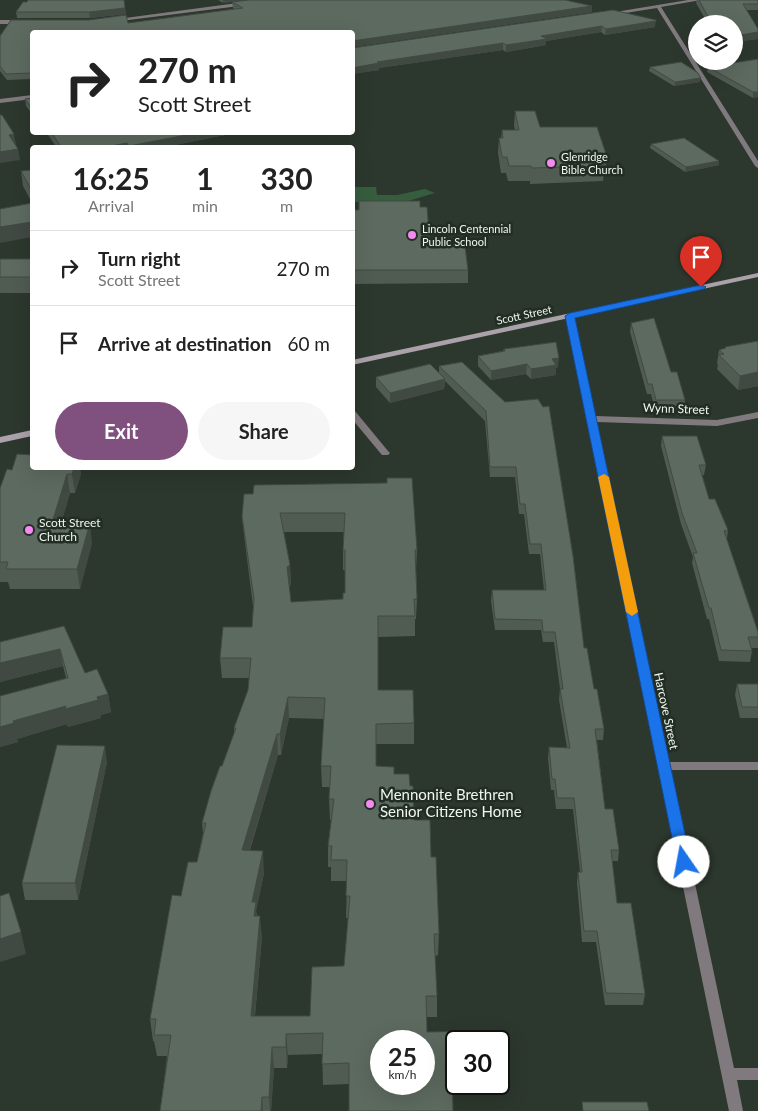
<!DOCTYPE html>
<style>
:root{--surface:#fff;--page:#f6f6f6;--text:#222;--muted:#767676;--line:#e0e0e0;--accent:#80507f}
body{margin:0;font-family:Lato,sans-serif;background:var(--page);color:var(--text);height:100vh;display:flex;flex-direction:column;font-size:19px;white-space:nowrap}
*{box-sizing:border-box;margin:0}
p{font-size:16px;color:var(--muted)}
.icon{flex:none;width:28px;height:28px;fill:none;stroke:currentColor;stroke-width:2;stroke-linecap:round;stroke-linejoin:round}
.map{position:relative;flex:1;overflow:hidden}
.drawer{position:absolute;left:30px;top:145px;width:325px;height:325px;display:flex;flex-direction:column;background:var(--surface);border-radius:5px;box-shadow:0 5px 20px #0002}
.drawer>*{flex:none}
.hud{position:absolute;left:30px;top:30px;width:325px;height:105px;border-radius:5px;box-shadow:0 5px 20px #0002;background:#fff;color:var(--text);overflow:hidden}
.buttons{position:absolute;left:688px;top:15px;display:grid;gap:10px}
.buttons a{display:grid;place-items:center;width:55px;height:55px;border-radius:50%;background:var(--surface);box-shadow:0 5px 20px #0002;font-size:25px}
.speed{position:absolute;left:370px;top:1030px;display:flex;gap:10px;font-size:25px;font-weight:700;text-align:center}
.speed>*{display:grid;place-content:center;width:65px;height:65px;border-radius:50%;background:var(--surface);box-shadow:0 5px 20px #0002;line-height:1}
.speed small{font-size:12px;font-weight:400}
.speed .limit{border:2px solid #111;border-radius:8px;background:#fff;color:#111}
.pin{position:absolute;display:grid;place-items:center;width:42px;height:42px;color:#fff;margin:-51px -21px;border-radius:50% 50% 50% 0;rotate:-45deg;box-shadow:0 0 5px #0007}
.pin .icon{rotate:45deg}
.me{position:absolute;width:55px;margin:-28px;rotate:348deg;stroke-linejoin:round;filter:drop-shadow(0 0 4px #0008)}
.turn{display:flex;align-items:center;gap:18px;height:105px;padding:0 25px;font-size:22px}
.turn .icon{width:65px;height:65px;stroke-width:2.5}
.turn b{display:block;font-size:35px;line-height:42px}
.eta{display:flex;justify-content:space-evenly;align-items:center;height:85px;text-align:center}
.eta b{font-size:30px;font-weight:700;line-height:35px}
.primary-button{display:flex;gap:10px;margin-top:auto;padding:10px 25px}
.primary-button a{flex:1;height:58px;border-radius:30px;background:var(--accent);color:#fff;font-size:20px;font-weight:700;line-height:58px;text-align:center}
.primary-button a+a{background:var(--page);color:var(--text)}
ul{padding:0;list-style:none}
li{display:flex;align-items:center;gap:15px;height:75px;padding:0 25px;border-top:1px solid var(--line)}
li div{flex:1}
li b{display:block;font-size:19px}
li em{font-style:normal}
.map>svg:first-child{display:block}
</style>
<div class="map">
<svg width="758" height="1111" viewBox="0 0 758 1111">
<rect width="100%" height="100%" fill="#2c372d"/>
<path fill="#365d3e" d="M352,187h24l1,8h20l28,-6 10,4 -30,9h-52z"/>
<g fill="none" stroke-linecap="round" stroke-linejoin="round">
<path fill="#807a7f" fill-rule="evenodd" d="M688,0h13l-40,7 97,154v7l-3,-2 -98,-158 -51,8 -3,-2z
M245,2l2,1v2l-134,17 -3,-2z
M0,20h21l3,2 -3,2h-21z
M32,95v4l-32,4v-4z
M567,314h6l1,2 21,100 122,4 41,-8v6l-41,8 -120,-4 72,340h89v8h-87l63,298h24v12h-21l6,31h-14l-163,-795z
M352,410l3,1 33,40 2,2 -2,2h-6l-30,-36z"/>
<path fill="#aba1aa" fill-rule="evenodd" d="M758,273v4l-406,88v-5z
M32,430v6l-32,7v-6z"/>
</g>
<path fill="#505b52" fill-rule="evenodd" d="M218,0h347l27,6v6l-240,35v-15h-320v47l-25,1 -7,-9v-35l11,-16h78l37,-5 2,8 106,-14 -1,-1 -1,-6 7,-1 -16,2z
M697,0h61v10h-12l12,19v10l-24,3v-18h-26l-12,-21z
M27,2l98,6 1,6 -36,4h-73l-1,-6z
M613,10l42,17 -50,8 -4,-3 -55,9v4l-40,7 -3,-2 -124,18v2l-27,4v-26z
M758,59v38l-5,1 -46,-26 1,-5z
M650,67l50,15 -26,4 -25,-15z
M32,98v16l-6,-8 -1,-7z
M515,111l25,16 67,30 -2,15h-1l-1,9 -73,3v-3h-22l-2,-8h-5l-3,-20 1,-15h2l1,-8h13l-1,-4z
M46,132h194l-80,16h-103z
M651,144l68,21 -34,7 -35,-24z
M32,170v33l-9,-17 -2,-15z
M420,207l10,39 38,24v13l-116,1v-74z
M0,259h32v34h-32z
M631,323l40,49 14,28 -1,10 -29,-1 -4,-15h-4l-17,-62z
M758,341v45l-20,4 -21,-21 1,-4 -1,-1 2,-14 6,-1v-2z
M504,349l54,18 -2,1v7l-25,4 -5,-5 -35,6 -13,-14v-10l25,-5z
M439,366l66,36 79,246 20,81 -1,11h-6l8,69 14,41 -1,11h-6l5,42 28,91 -2,11h-38l-9,-63h-14l-5,-59 1,-11h2l-7,-63h-17l-2,-19h-3l-3,-32 1,-11 18,1 -8,-48 1,-11 -6,-47h-11l-2,-12h-46l-4,-29 1,-11h52l-4,-36h-11l-5,-40h-5l-4,-37h-25l-5,-56 -40,-40 -1,8 -54,14 -14,-16v-10l63,-3z
M662,436l44,29 -2,10h-2l7,24 19,31 -1,9 31,93v16h-7l1,3 -2,11 -31,-1 -10,-42h-2l-15,-56 1,-6 -12,-33 -20,-78z
M32,468h48l1,6 -6,19h-5l-9,30 31,20 -12,46h-70l-2,-7h-8v-94l12,-18z
M268,468h28v1h-28z
M387,483l30,67 -1,20 1,29 -1,20h-1v17l-37,1v53l36,33v21h-38v22l18,8 16,12 4,34 17,37 8,77 -1,21 -3,1 2,40v21h-10v15l29,9v38l-1,11 -106,-6 -26,1 -1,-31 -34,1 -1,13h-13l-3,43h-111l7,-55h-10l-3,-15h-1l-3,-22 31,-123 16,-34 6,-29 -1,-10 32,-90v-5l14,-38 1,-12h-27l-2,-20 32,-31 1,-21 -9,-71 -2,-19 11,-22zM284,532h60l-1,18v20h2v23h-2v6l-52,3 -2,-16 2,-1 -1,-20zM289,718l35,1 -3,47 1,21h8l-1,12 1,21h1l-3,26v21h3v14h16l-1,37h2l-4,48 -34,50h-55l7,-79 -5,-21 -1,-5 8,-38 -14,-23 28,-95h3z
M64,626l21,47 23,21 3,18 -10,3v3l-33,9 -1,-3 -50,15 1,3 -18,5v-51l66,-18 -3,-12 -63,16v-40z
M737,684h21v34h-18l-5,-23z
M107,762l-29,138h-53l-3,-17z"/>
<path fill="#414a42" d="M223,0h27l-27,3z
M592,6v6l-240,35v-6z
M125,8l1,6 -36,4 -1,-6z
M656,21l-1,6 -50,8 1,-6z
M602,26l-1,6 -55,9v4l-40,7v-7l35,-9z
M758,32v7l-24,3v-6z
M503,43v7l-124,18v2l-27,4v-6l25,-6z
M701,78l-1,4 -26,4 1,-4z
M753,92h5v5l-5,1z
M202,132h38l-80,16h-31v-2z
M14,134l2,11 -5,1 -2,-11z
M127,143v5h-26z
M18,149l2,11 -20,3v-11z
M719,161v4l-34,7 1,-5z
M32,222v15l-32,6v-16z
M559,358l-1,9 -2,1v7l-25,4v-10l21,-10z
M527,364l-1,10 -35,6v-9z
M758,372v14l-20,4 2,-14z
M445,379l-1,10 -54,14v-10z
M74,468h6l1,6 -6,19 -3,-19z
M67,474l3,19 -15,50 -3,-20z
M90,523l2,20 -12,46 -3,-20z
M290,565l1,20 -3,1 -1,-19z
M60,649l3,17 -63,16v-19z
M108,694l3,18 -10,3v3l-33,9 -1,-3 -50,15 1,3 -18,5v-20l13,-6z
M288,697l1,21 -8,37 -1,-21z
M277,734l1,21 -35,116 -1,-21z
M105,746l2,16 -29,138 -3,-17z
M263,851l1,22 -8,38 1,12 -1,14 -4,-35z
M260,916l2,21 -9,100 -2,-21z
M21,932l5,22 -26,8v-23z
M286,1034l2,21 -1,13 -1,-21z
M272,1047l2,21 -3,43h-1l-1,-14z
M262,1097l1,14h-2z"/>
<path fill="#5d6a5f" stroke="#414a42" fill-rule="evenodd" d="M28,0h96l1,8 -36,4h-73l7,-10h4z
M249,0h316l27,6 -240,35v-9h-320v41l-26,1 -6,-8v-30l11,-16h78l37,-5 2,8 115,-15 -11,-6z
M699,0h59v4h-15l15,25v3l-24,4v-12h-22z
M613,10l43,10v1l-50,8 -4,-3 -61,10 6,3 -41,6 -3,-2 -126,19 2,1 -27,5v-20z
M758,59v33h-5l-45,-25z
M681,62l16,10 4,6 -26,4 -25,-15z
M32,98v11l-7,-10z
M515,111h20l5,16h57l10,30h-5l2,9 -73,2v-2h-22l-2,-9h-5l-3,-19h4l-1,-8h17z
M0,115h2l12,19 -5,1 9,14 -18,3z
M51,132h151l-73,14 -2,-3 -26,5h-39z
M684,138l35,23 -33,6 -35,-23z
M32,170v21l-11,-20z
M359,201h61v6h7l3,39h35l3,24h-116v-60h7z
M32,203v19l-32,5v-18z
M0,259h32v18h-32z
M654,318l17,54h6l8,28h-29l-4,-16h-4l-17,-61z
M758,341v31l-18,4 -21,-21 5,-1 -5,-4 7,-2 -1,-1z
M556,342l3,16 -7,1 4,6 -25,4 -4,-5 -36,7 -13,-15 27,-5 -1,-2z
M462,362l43,40 33,-3 5,8 6,-1 24,150 11,92h3l7,41h3l7,40h-9l10,80h8l6,41h-8l6,53h14l14,91 -39,-1 -9,-62h-13l-6,-59h4l-8,-74h-17l-2,-19h-3l-3,-32 21,1 -10,-59h3l-8,-57h-12l-1,-12 -47,-1 -3,-29h54l-5,-46h-11l-5,-40h-5l-4,-37h-26l-4,-56 -47,-45z
M430,364l15,15 -55,14 -14,-16z
M662,436h35l9,29h-7l10,34h6l13,31 -4,1 34,101v5h-10l4,14 -31,-1 -10,-42h-2l-16,-55h4l-15,-40z
M17,454l15,1v13h42l-2,6h-5l-15,49h38l-13,46h-71l2,-7h-8v-74l7,-19 5,1z
M387,478h25l5,72h-2l2,49h-3l1,17h-37v74h35l1,33 -38,1v42l18,1v7h15l1,12h3l1,34h16l1,37h5l3,77h-5l3,62h-11l1,36 56,-1 1,10h-28v28l-4,-1 1,43h-104v-48l-27,1 1,-31 -37,1v13h-14l-3,50h-7l-1,14h-101l11,-76h-17l2,-16h-6l22,-124 9,1 7,-34h9l9,-39h-4l9,-32 9,-25h2l14,-38h-2l14,-38 3,-32h-31l3,-31h29l2,-28 -12,-83 2,-22h9l1,-9 133,-2zM280,513h65l-2,37h2v43h-2v6l-52,3 -4,-35 3,-2zM288,697l37,1 -4,68h10l-2,33h5l-6,47h4l-1,14h16l-1,36h4l-6,70 -32,1 -2,49h-59l9,-100h-6l2,-14h-4l11,-51 -21,-1 35,-116h3zM381,1041h43v43h-43z
M64,626l21,47 12,-4 11,25 -11,3 1,3 -33,9 1,-3 -53,15 1,2 -14,4v-31l68,-18 -8,-29 -60,14v-21z
M737,684h21v23h-16z
M57,745l48,1 -30,137h-53z
M9,893l12,39 -21,7v-43z
M582,1102h65l2,9h-66z"/>
<path fill="#1a73e8" stroke="#114b97" d="M701,285l5,2 -2,2 -129,29 116,544 -2,4 -5,2 -5,-2 -2,-4 -112,-546 5,-3z"/>
<path fill="#f59e0b" d="M604,474l5,3 29,135 -6,4 -6,-4 -28,-135z"/>
<g fill="#f489f1" stroke="#222d23" stroke-width="2">
<circle cx="551" cy="163" r="5"/>
<circle cx="412" cy="235" r="5"/>
<circle cx="29" cy="530" r="5"/>
<circle cx="370" cy="804" r="5"/>
</g>
<g text-anchor="middle" stroke-width="5" stroke-linejoin="round" paint-order="stroke">
<g font-size="11" fill="#eff7f0" stroke="#222d23" text-anchor="start">
<text x="561" y="161">Glenridge<tspan x="561" dy="13">Bible Church</tspan></text>
<text x="422" y="233">Lincoln Centennial<tspan x="422" dy="13">Public School</tspan></text>
</g>
<g font-size="11" fill="#eff7f0" stroke="#222d23">
<text transform="translate(524 315) rotate(-12)" y="4">Scott Street</text>
</g>
<g font-size="12" fill="#eff7f0" stroke="#222d23">
<text transform="translate(676 409) rotate(2)" y="4">Wynn Street</text>
<text transform="translate(666 711) rotate(78)" y="4">Harcove Street</text>
</g>
<g font-size="12" fill="#eff7f0" stroke="#222d23" text-anchor="start">
<text x="39" y="527">Scott Street<tspan x="39" dy="14">Church</tspan></text>
</g>
<g font-size="15" fill="#eff7f0" stroke="#222d23" text-anchor="start">
<text x="380" y="800">Mennonite Brethren<tspan x="380" dy="17">Senior Citizens Home</tspan></text>
</g>
</g>
</svg>
<div class="buttons">
<a><svg class="icon" aria-label="layers" viewBox="0 0 24 24"><path d="M12 4l9 5-9 5-9-5zM3 14l9 5 9-5"/></svg></a>
</div>
<div class="speed"><div>25<small>km/h</small></div><div class="limit">30</div></div>
<div class="pin" style="left:701px;top:287px;background:#d93025"><svg class="icon" aria-label="arrive" viewBox="0 0 24 24"><path d="M6 21V4h12l-3 4 3 4H6"/></svg></div>
<svg class="me" style="left:684px;top:862px" viewBox="-20 -20 40 40"><circle r="19" fill="#fff"/><path d="M0-13L10 11 0 6-10 11z" fill="#1a73e8"/></svg>
<div class="hud">
<div class="turn"><svg class="icon" aria-label="right" viewBox="0 0 24 24"><path d="M7 20v-9h11M14 6l5 5-5 5"/></svg><div><b>270 m</b>Scott Street</div></div>
</div>
<section class="drawer">
<div class="eta">
<div><b>16:25</b><p>Arrival</p></div>
<div><b>1</b><p>min</p></div>
<div><b>330</b><p>m</p></div>
</div>
<ul>
<li><svg class="icon" aria-label="right" viewBox="0 0 24 24"><path d="M7 20v-9h11M14 6l5 5-5 5"/></svg><div><b>Turn right</b><p>Scott Street</p></div><em>270 m</em></li>
<li><svg class="icon" aria-label="arrive" viewBox="0 0 24 24"><path d="M6 21V4h12l-3 4 3 4H6"/></svg><div><b>Arrive at destination</b></div><em>60 m</em></li>
</ul>
<div class="primary-button"><a>Exit</a><a>Share</a></div>
</section>
</div>
